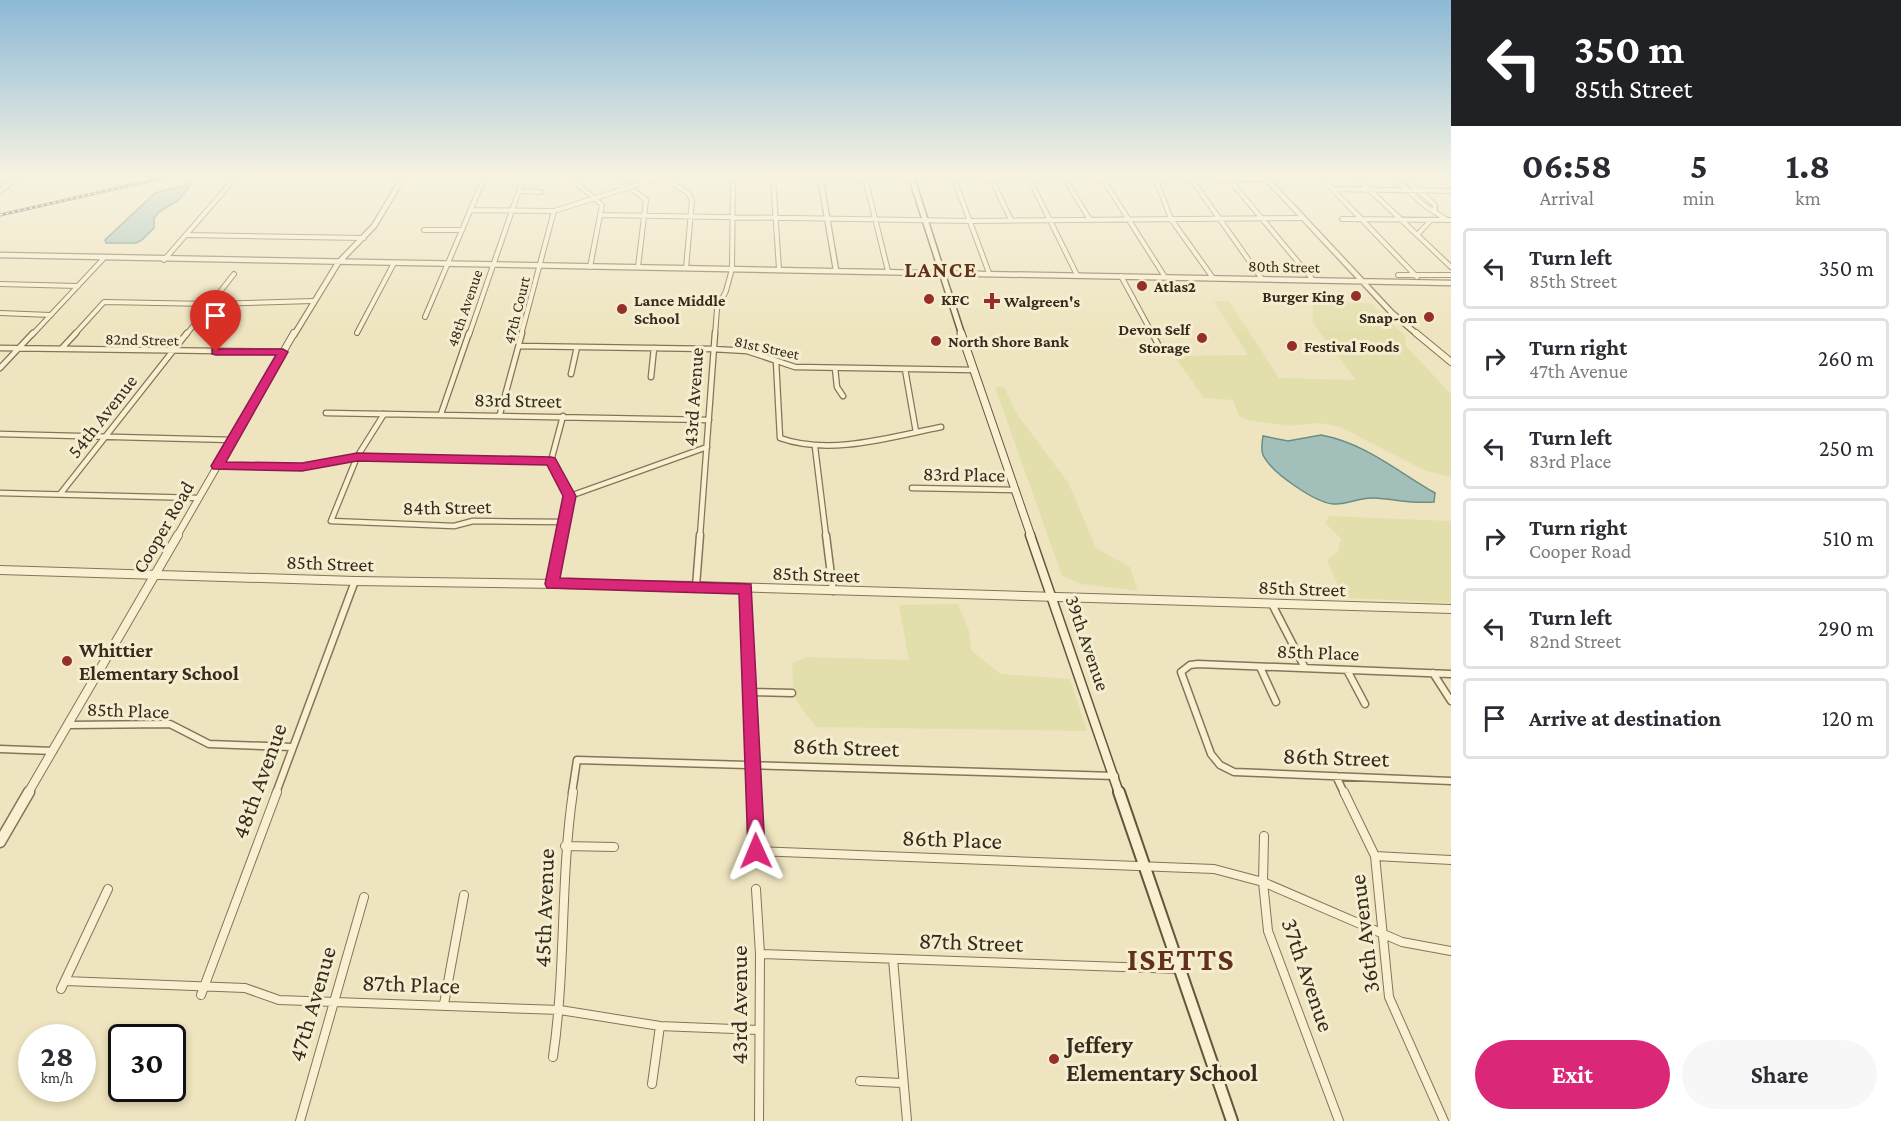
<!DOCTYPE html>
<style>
:root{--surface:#fff;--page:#f7f7f7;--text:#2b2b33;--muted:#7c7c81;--line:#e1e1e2;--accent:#db2777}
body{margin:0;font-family:"Crimson Pro",serif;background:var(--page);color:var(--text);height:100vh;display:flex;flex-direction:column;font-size:22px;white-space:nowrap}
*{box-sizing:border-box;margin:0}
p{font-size:20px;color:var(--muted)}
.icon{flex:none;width:33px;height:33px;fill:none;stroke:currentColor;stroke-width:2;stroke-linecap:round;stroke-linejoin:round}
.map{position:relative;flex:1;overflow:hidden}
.details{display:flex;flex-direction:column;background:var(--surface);width:450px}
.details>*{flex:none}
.top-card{background:#202124;color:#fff;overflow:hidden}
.speed{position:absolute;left:18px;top:1024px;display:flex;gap:12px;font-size:30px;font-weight:700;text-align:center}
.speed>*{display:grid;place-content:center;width:78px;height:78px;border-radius:50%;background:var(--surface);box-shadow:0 3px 9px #0003;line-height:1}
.speed small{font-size:15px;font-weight:400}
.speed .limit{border:3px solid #111;border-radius:9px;background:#fff;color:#111}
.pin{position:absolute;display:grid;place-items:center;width:51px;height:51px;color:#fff;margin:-62px -26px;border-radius:50% 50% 50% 0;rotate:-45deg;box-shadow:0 0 6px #0007}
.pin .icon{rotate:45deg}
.me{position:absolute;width:66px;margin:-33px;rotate:359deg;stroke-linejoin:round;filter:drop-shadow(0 0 4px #0008)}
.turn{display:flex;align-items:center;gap:21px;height:126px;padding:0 24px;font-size:27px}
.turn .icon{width:78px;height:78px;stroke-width:2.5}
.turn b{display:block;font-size:42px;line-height:51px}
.eta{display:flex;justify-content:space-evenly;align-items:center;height:102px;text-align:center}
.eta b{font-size:36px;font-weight:700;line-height:42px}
.primary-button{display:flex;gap:12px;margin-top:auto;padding:12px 24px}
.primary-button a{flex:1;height:69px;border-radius:36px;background:var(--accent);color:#fff;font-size:24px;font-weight:700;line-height:69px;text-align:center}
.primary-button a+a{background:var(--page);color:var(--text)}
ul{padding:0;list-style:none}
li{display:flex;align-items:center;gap:18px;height:81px;margin:0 12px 9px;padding:0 12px;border:3px solid var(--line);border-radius:6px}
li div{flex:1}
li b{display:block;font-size:22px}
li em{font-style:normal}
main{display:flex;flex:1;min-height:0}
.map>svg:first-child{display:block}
</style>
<main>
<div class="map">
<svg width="1451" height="1121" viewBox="0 0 1451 1121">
<rect width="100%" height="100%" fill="#eee4bf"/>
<path fill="#e3dfad" d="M1214,301h15l50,77 77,2 -43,-57v-21l58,1 34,33 1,10 45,48v83l-25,-6 -86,-44 -21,-4 -30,3 -42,-6 -8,-4 -6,-16 -29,-2 -30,-42 74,-1z
M995,387h9l13,27 52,70 27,64 34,19 8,24 -57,-7 -19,-8z
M1329,516l122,5v82l-104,-5 -6,-5 -14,-33 11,-8 3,-13 -16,-16z
M958,604l11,27 2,19 30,24 69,5 17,52 -271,-4 -15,-19 -7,-13 -2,-32 15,-6 102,3 -10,-55z"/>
<path fill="#a2c0b9" stroke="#6a8d87" stroke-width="1.5" d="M192,183l-13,17 -20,12 -5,6v10l-12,12 -6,3h-30l-1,-3 50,-47z
M1321,435c44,8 77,37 114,58l-1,9c-21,2 -40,-3 -60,-4 -15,-1 -26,7 -40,6 -19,-1 -63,-32 -71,-49 -2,-5 -1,-13 0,-19l25,5z"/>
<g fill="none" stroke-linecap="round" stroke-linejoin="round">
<defs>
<path id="minor-far3" d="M568,176l34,29 -12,62
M615,176l31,24 -8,67
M953,176l36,97
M1028,176l49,99
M1063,176l27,44
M1101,176l64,101
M1320,176l97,101
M1355,176l96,91
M1392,176l32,29 23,15
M1402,176l33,29v5
M1440,176l11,9
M1155,177l16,42 42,59
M1190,177l72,102
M773,178l6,91
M865,178l23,93
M991,178l20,42
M1229,179l84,101
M1333,189l118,2
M519,191l22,1
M470,210l84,1 108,-34 26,16 4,7 -6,68
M601,215l369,6 333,-3
M1342,219l109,1
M424,230h36
M187,235l177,3
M1417,235l14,-15
M164,260l73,-84
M1398,275h53
M1121,276l32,59
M0,284l78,2
M0,313l51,2
M425,317l60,-141
M357,333l37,-70
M32,335l72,-77
M74,335l30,-33 106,2 103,-3
M186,335l48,-61
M469,335l55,-159
M521,335l33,-124
M715,335l2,-26 9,-18 6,-22 1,-91 534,1"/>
<path id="minor-far2" d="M1152,333l9,17
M519,346l194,3 34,2 48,16 179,3
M0,348l283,4
M62,348l14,-15
M776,361l4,77c50,18 111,-1 161,-11
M0,368l33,-35
M835,368l2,19 6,9
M905,369l11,63
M571,374l6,-27
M651,377l3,-29
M326,413l383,7
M384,414l-27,43 -26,64 123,5 19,-5 91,1
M441,414l28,-81
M500,414l22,-81
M0,434l233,6
M815,447l11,89
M217,466l85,1 55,-10 194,4
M912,488l104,2
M0,493l199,5
M61,493l126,-160
M570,496l137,-49
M561,536l9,-40 -19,-35 12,-45
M700,536l15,-203"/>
<path id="minor-far1" d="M826,535l7,56
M551,584l11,-49
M696,586l4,-51
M746,588l9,205
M1272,604l33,64
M1260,667l16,35
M1347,670l18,34
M1433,673l18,28
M1451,674l-253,-10 -8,1 -9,7 30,82 9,11 14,7 217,9
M752,692l40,1
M68,725l102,-1 39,20 83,3
M0,749l53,2
M1336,776l8,17
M276,793l79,-212
M572,793l5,-33 538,16"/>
<path id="minor" d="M755,792l2,59 457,18 49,13 139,60 49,9
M1344,792l31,64 14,141 55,124
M1264,836l-1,46 5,49 71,190
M565,846l49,1
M1375,856l76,4
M756,889l4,65 -1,167
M760,954l420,15
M893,959l14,162
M65,981l180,7 34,12 281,10 100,16 98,4
M61,989l47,-100
M201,995l76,-203
M444,1004l20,-109
M553,1057c13,-88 7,-177 20,-265
M860,1081l42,2
M652,1084l8,-58
M300,1121l64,-224"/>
<path id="tertiary-far3" d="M820,176l16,94
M1264,176l128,137 26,22
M0,191l18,-15
M0,255l1451,28
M294,335l44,-72 36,-37 30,-50"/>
<path id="tertiary-far2" d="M1416,333l35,29
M177,536l117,-203"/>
<path id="tertiary-far1" d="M0,570l355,11 341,5 755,23
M28,793l150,-258"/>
<path id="tertiary" d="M0,842l29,-50"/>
<path id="secondary-far3" d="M911,176l51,159"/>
<path id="secondary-far2" d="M961,333l70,203"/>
<path id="secondary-far1" d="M1030,535l89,258"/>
<path id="secondary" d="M1119,792l113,329"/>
</defs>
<use href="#minor-far3" stroke="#867458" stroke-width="6"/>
<use href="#minor-far2" stroke="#867458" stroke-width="7"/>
<use href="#minor-far1" stroke="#867458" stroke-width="9"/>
<use href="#minor" stroke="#867458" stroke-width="10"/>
<use href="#tertiary-far3" stroke="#867458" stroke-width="7"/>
<use href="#tertiary-far2" stroke="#867458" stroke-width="8"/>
<use href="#tertiary-far1" stroke="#867458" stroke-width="10"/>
<use href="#tertiary" stroke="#867458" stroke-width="13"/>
<use href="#secondary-far3" stroke="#68553b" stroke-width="8"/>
<use href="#secondary-far2" stroke="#68553b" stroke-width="9"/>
<use href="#secondary-far1" stroke="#68553b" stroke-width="11"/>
<use href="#secondary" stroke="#68553b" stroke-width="14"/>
<use href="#minor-far3" stroke="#f9f0d2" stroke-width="4"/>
<use href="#minor-far2" stroke="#f9f0d2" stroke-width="4.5"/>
<use href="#minor-far1" stroke="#f9f0d2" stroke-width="6"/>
<use href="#minor" stroke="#f9f0d2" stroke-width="8"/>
<use href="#tertiary-far3" stroke="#f9f0d2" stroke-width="4.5"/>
<use href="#tertiary-far2" stroke="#f9f0d2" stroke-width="6"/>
<use href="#tertiary-far1" stroke="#f9f0d2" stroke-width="8"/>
<use href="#tertiary" stroke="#f9f0d2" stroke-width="10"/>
<use href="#secondary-far3" stroke="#f9f0d2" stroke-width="5"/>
<use href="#secondary-far2" stroke="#f9f0d2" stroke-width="7"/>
<use href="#secondary-far1" stroke="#f9f0d2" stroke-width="8"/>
<use href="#secondary" stroke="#f9f0d2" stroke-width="10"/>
<defs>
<path id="rail" d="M0,215l171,-39"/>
</defs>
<use href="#rail" stroke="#362b1c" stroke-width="3"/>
<use href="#rail" stroke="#f5edcf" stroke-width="1.5" stroke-dasharray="3" stroke-linecap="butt"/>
</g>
<linearGradient id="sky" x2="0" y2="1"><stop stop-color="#8cb9d5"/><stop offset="0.53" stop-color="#f7f3e2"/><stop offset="1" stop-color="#f7f3e2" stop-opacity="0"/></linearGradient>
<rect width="1451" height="333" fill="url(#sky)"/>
<path fill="#db2777" stroke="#8e194d" stroke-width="1.5" d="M212,349h71l5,3 -62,110 76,1 55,-10 194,4 4,1 21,38 -16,82 191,6 14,267 -2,7 -7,2 -6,-2 -2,-7 -9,-257 -192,-6 -2,-4 18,-88 -16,-31 -190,-4 -55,10 -89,-2 -2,-3 65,-111h-60l-4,-1z"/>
<g fill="#962f27" stroke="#f5edcf" stroke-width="2">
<circle cx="1142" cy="286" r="6"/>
<circle cx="1356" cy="296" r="6"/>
<circle cx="929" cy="299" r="6"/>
<path d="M989 292h6v6h6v6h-6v6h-6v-6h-6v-6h6z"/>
<circle cx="622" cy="309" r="6"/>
<circle cx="1429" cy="317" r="6"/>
<circle cx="1202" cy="338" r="6"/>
<circle cx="936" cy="341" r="6"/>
<circle cx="1292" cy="346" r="6"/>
<circle cx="67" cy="661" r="6"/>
<circle cx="1054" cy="1059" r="6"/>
</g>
<g text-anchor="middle" stroke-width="6" stroke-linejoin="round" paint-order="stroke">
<g font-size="16" fill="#362b1c" stroke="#f5edcf">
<text transform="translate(1284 266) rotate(1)" y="6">80th Street</text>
<text transform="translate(464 308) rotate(-71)" y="6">48th Avenue</text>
<text transform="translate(516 310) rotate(-76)" y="6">47th Court</text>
<text transform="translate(142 339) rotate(1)" y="6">82nd Street</text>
<text transform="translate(767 347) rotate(12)" y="6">81st Street</text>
</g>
<g font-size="16" font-weight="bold" fill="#362b1c" stroke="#f5edcf" text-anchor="start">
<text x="1154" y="292">Atlas2</text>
<text x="1344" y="302" text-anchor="end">Burger King</text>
<text x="941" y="305">KFC</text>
<text x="634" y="306">Lance Middle<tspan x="634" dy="18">School</tspan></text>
<text x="1004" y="307">Walgreen's</text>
<text x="1417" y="323" text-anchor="end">Snap-on</text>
<text x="1190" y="335" text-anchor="end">Devon Self<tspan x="1190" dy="18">Storage</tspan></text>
<text x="948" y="347">North Shore Bank</text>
<text x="1304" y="352">Festival Foods</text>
</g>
<g font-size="20" fill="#362b1c" stroke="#f5edcf">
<text transform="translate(693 397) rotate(-86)" y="7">43rd Avenue</text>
<text transform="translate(518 400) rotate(1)" y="7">83rd Street</text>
<text transform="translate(102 416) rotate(-52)" y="7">54th Avenue</text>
<text transform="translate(964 474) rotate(1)" y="7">83rd Place</text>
<text transform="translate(447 507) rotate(-1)" y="7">84th Street</text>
<text transform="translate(163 527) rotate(-60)" y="7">Cooper Road</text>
<text transform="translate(330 563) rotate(2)" y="7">85th Street</text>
<text transform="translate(816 574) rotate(2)" y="7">85th Street</text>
<text transform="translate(1302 588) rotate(2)" y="7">85th Street</text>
<text transform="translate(1088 643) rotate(71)" y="7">39th Avenue</text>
<text transform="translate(1318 652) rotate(2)" y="7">85th Place</text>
<text transform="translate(128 710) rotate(2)" y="7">85th Place</text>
</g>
<g font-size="20" font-weight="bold" fill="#362b1c" stroke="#f5edcf" text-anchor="start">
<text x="79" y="657">Whittier<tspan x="79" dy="23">Elementary School</tspan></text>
</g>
<g font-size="22" font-weight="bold" letter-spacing="1.5" fill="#63301b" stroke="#f5edcf">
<text x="941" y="277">LANCE</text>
</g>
<g font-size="24" fill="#362b1c" stroke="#f5edcf">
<text transform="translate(846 747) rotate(2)" y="8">86th Street</text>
<text transform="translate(1336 757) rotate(2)" y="8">86th Street</text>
<text transform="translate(259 781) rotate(-70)" y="8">48th Avenue</text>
<text transform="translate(952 839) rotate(2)" y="8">86th Place</text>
<text transform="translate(544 908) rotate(-88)" y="8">45th Avenue</text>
<text transform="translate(1364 934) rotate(-97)" y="8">36th Avenue</text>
<text transform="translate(971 942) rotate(2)" y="8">87th Street</text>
<text transform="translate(1308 975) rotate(71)" y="8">37th Avenue</text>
<text transform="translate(411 984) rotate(2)" y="8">87th Place</text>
<text transform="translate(312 1004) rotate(-74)" y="8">47th Avenue</text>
<text transform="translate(739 1005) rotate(-90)" y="8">43rd Avenue</text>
</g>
<g font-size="24" font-weight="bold" fill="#362b1c" stroke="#f5edcf" text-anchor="start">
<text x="1066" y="1053">Jeffery<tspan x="1066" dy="28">Elementary School</tspan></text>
</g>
<g font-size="32" font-weight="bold" letter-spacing="1.5" fill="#63301b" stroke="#f5edcf">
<text x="1181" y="970">ISETTS</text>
</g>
</g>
</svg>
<div class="speed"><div>28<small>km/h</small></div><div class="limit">30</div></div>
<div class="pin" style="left:216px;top:352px;background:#d93025"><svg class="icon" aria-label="arrive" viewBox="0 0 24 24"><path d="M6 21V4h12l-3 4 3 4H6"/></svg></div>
<svg class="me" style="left:756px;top:851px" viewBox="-20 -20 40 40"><path d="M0-17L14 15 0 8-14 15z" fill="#db2777" stroke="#fff" stroke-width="4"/></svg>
</div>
<section class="details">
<div class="top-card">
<div class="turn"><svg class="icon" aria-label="left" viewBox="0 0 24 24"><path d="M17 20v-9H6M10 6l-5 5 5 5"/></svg><div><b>350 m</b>85th Street</div></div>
</div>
<div class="eta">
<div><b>06:58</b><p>Arrival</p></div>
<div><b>5</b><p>min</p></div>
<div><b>1.8</b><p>km</p></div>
</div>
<ul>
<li><svg class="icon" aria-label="left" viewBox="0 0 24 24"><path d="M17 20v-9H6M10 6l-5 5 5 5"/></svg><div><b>Turn left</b><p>85th Street</p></div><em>350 m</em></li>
<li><svg class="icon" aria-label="right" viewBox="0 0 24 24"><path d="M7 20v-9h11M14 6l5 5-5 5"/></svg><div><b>Turn right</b><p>47th Avenue</p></div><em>260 m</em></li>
<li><svg class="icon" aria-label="left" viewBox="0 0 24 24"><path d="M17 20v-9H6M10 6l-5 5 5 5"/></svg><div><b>Turn left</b><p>83rd Place</p></div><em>250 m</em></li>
<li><svg class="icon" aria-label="right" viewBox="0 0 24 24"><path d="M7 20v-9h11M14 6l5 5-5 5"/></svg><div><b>Turn right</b><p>Cooper Road</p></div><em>510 m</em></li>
<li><svg class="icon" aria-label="left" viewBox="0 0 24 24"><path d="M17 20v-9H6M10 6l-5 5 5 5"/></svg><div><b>Turn left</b><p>82nd Street</p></div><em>290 m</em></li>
<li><svg class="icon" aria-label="arrive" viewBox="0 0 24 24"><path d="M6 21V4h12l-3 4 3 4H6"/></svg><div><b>Arrive at destination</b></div><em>120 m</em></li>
</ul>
<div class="primary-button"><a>Exit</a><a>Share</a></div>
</section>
</main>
